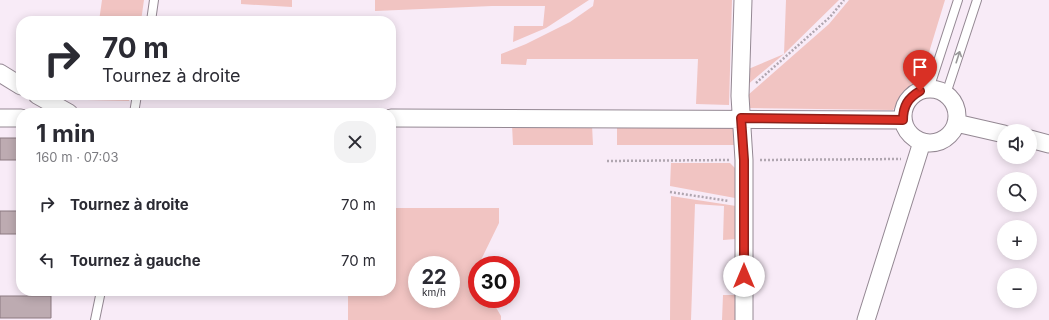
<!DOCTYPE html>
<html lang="fr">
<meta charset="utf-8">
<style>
:root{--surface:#fff;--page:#f2f2f3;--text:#2b2b33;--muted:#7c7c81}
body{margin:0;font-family:Inter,sans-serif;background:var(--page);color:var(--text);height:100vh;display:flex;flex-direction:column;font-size:15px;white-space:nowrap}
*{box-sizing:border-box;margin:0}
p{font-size:13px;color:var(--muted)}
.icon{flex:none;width:22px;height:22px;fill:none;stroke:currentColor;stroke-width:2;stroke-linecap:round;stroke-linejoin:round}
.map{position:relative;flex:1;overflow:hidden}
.side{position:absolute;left:16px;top:108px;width:380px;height:188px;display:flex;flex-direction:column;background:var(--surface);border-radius:16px;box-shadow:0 2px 10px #0003}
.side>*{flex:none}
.guide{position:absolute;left:16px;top:16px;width:380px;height:84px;border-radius:16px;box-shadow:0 2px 10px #0003;background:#fff;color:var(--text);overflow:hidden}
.fabs{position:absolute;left:997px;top:124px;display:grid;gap:8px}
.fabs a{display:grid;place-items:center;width:40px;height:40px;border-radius:50%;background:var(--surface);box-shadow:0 2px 10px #0003;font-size:20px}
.speed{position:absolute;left:408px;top:256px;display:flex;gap:8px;font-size:20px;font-weight:700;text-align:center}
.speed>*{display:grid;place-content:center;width:52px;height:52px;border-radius:50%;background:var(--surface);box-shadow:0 2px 10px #0003;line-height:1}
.speed small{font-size:10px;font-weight:400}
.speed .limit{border:6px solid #d22;background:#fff;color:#111}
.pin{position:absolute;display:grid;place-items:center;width:34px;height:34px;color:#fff;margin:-41px -17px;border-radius:50% 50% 50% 0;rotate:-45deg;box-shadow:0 0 4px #0007}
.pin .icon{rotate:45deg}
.me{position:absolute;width:44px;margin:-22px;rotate:0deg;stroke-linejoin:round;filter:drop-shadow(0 0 3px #0008)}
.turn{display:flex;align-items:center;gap:14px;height:84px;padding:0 20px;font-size:18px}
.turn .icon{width:52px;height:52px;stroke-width:2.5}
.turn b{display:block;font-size:28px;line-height:34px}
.round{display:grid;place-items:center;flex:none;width:42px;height:42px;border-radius:16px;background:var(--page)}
.summary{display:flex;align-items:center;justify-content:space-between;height:68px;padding:0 20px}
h1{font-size:24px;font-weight:700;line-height:30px}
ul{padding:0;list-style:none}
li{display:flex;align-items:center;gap:12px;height:56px;padding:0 20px}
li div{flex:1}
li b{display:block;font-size:15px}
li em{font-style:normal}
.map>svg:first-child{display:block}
</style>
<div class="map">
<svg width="1049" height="320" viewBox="0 0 1049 320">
<rect width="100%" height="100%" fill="#f8ebf7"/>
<path fill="#f1c4c2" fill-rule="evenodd" d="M102,0h42l-3,21h-42z
M241,0h51v7l-51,-3z
M375,0h214l-43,28 -33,14 1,-16h29l2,-20h-53l-117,5z
M594,0h138l-3,105 -33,-1 2,-45h-171l-1,6 -25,-1v-10l25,-10 44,-22 23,-16z
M786,0h53l-55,54 -38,32v-16l38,-16z
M849,0h96l-25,82 -17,13 -10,15 -145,-2v-13l81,-71z
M87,95h43l-1,6 -42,-1z
M512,125h80l1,20h-80z
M617,126l116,1 1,18h-117z
M671,163h59l5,5v30l-65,-12z
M671,196l65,10v33l-13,1 1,-34 -29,-2 -4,116h-21z
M391,208h108v15l-19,39v3h-3v34h14l10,17v4h-153v-29h43zM417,265h34v34h-34z
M723,295h12v25h-13z"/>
<path fill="#bdabb1" stroke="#8c7b81" d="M0,138h21v22h-21z
M0,211h21v23h-21z
M0,296h51v22h-51z"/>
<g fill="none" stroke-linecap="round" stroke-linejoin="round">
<defs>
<path id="lane" d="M151,21l3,-21
M929,89l29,-89
M946,94l31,-94
M134,113l3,-18
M95,320l6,-29"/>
<path id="street" d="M743,0l-3,96 4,64v160
M0,73l21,13
M903 116a27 27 0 1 1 54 0a27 27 0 1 1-54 0Z
M37,95l32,18
M0,118h21
M391,118l512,2
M956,123l48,11
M1030,139l19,5
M866,320l56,-178"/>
</defs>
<use href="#lane" stroke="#948893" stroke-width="10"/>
<use href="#street" stroke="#948893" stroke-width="19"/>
<path stroke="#b0a6b0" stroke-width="2.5" stroke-dasharray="2 2" stroke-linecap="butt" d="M756,83l74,-66 14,-17
M760,160l141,-1
M607,161l122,-1
M670,192l59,9"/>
<use href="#lane" stroke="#fff" stroke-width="8"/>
<use href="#street" stroke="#fff" stroke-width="17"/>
</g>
<defs><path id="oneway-shaft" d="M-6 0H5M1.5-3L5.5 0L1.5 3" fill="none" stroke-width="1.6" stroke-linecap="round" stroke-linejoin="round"/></defs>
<use stroke="#999899" href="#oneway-shaft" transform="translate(958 57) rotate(-72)"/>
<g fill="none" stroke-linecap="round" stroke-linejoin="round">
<defs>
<path id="route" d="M744,276v-116l-3,-42 162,2c0,-14 5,-22 17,-29"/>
</defs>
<use href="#route" stroke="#8d1f18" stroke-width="10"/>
<use href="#route" stroke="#d93025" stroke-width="7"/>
</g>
</svg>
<div class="fabs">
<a><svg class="icon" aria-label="sound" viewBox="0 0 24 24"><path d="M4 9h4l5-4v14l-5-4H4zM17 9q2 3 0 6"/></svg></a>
<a><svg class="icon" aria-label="search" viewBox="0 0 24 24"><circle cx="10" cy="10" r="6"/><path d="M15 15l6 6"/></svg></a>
<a>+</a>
<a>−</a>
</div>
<div class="speed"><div>22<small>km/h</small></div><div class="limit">30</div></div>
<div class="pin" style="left:920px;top:91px;background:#d93025"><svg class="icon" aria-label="arrive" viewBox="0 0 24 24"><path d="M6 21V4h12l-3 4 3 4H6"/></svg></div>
<svg class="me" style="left:744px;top:276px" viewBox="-20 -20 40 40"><circle r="19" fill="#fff"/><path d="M0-13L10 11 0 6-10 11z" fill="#d93025"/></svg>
<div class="guide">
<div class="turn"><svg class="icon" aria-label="right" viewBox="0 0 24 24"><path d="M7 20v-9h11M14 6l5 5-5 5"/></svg><div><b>70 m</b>Tournez à droite</div></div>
</div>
<section class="side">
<div class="summary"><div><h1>1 min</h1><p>160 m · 07:03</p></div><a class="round"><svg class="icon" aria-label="close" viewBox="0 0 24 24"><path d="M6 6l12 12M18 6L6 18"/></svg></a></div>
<ul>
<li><svg class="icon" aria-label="right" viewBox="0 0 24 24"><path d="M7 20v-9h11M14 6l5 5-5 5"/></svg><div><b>Tournez à droite</b></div><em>70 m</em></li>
<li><svg class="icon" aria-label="left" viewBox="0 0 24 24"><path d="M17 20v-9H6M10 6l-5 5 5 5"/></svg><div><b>Tournez à gauche</b></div><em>70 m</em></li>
</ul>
</section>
</div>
